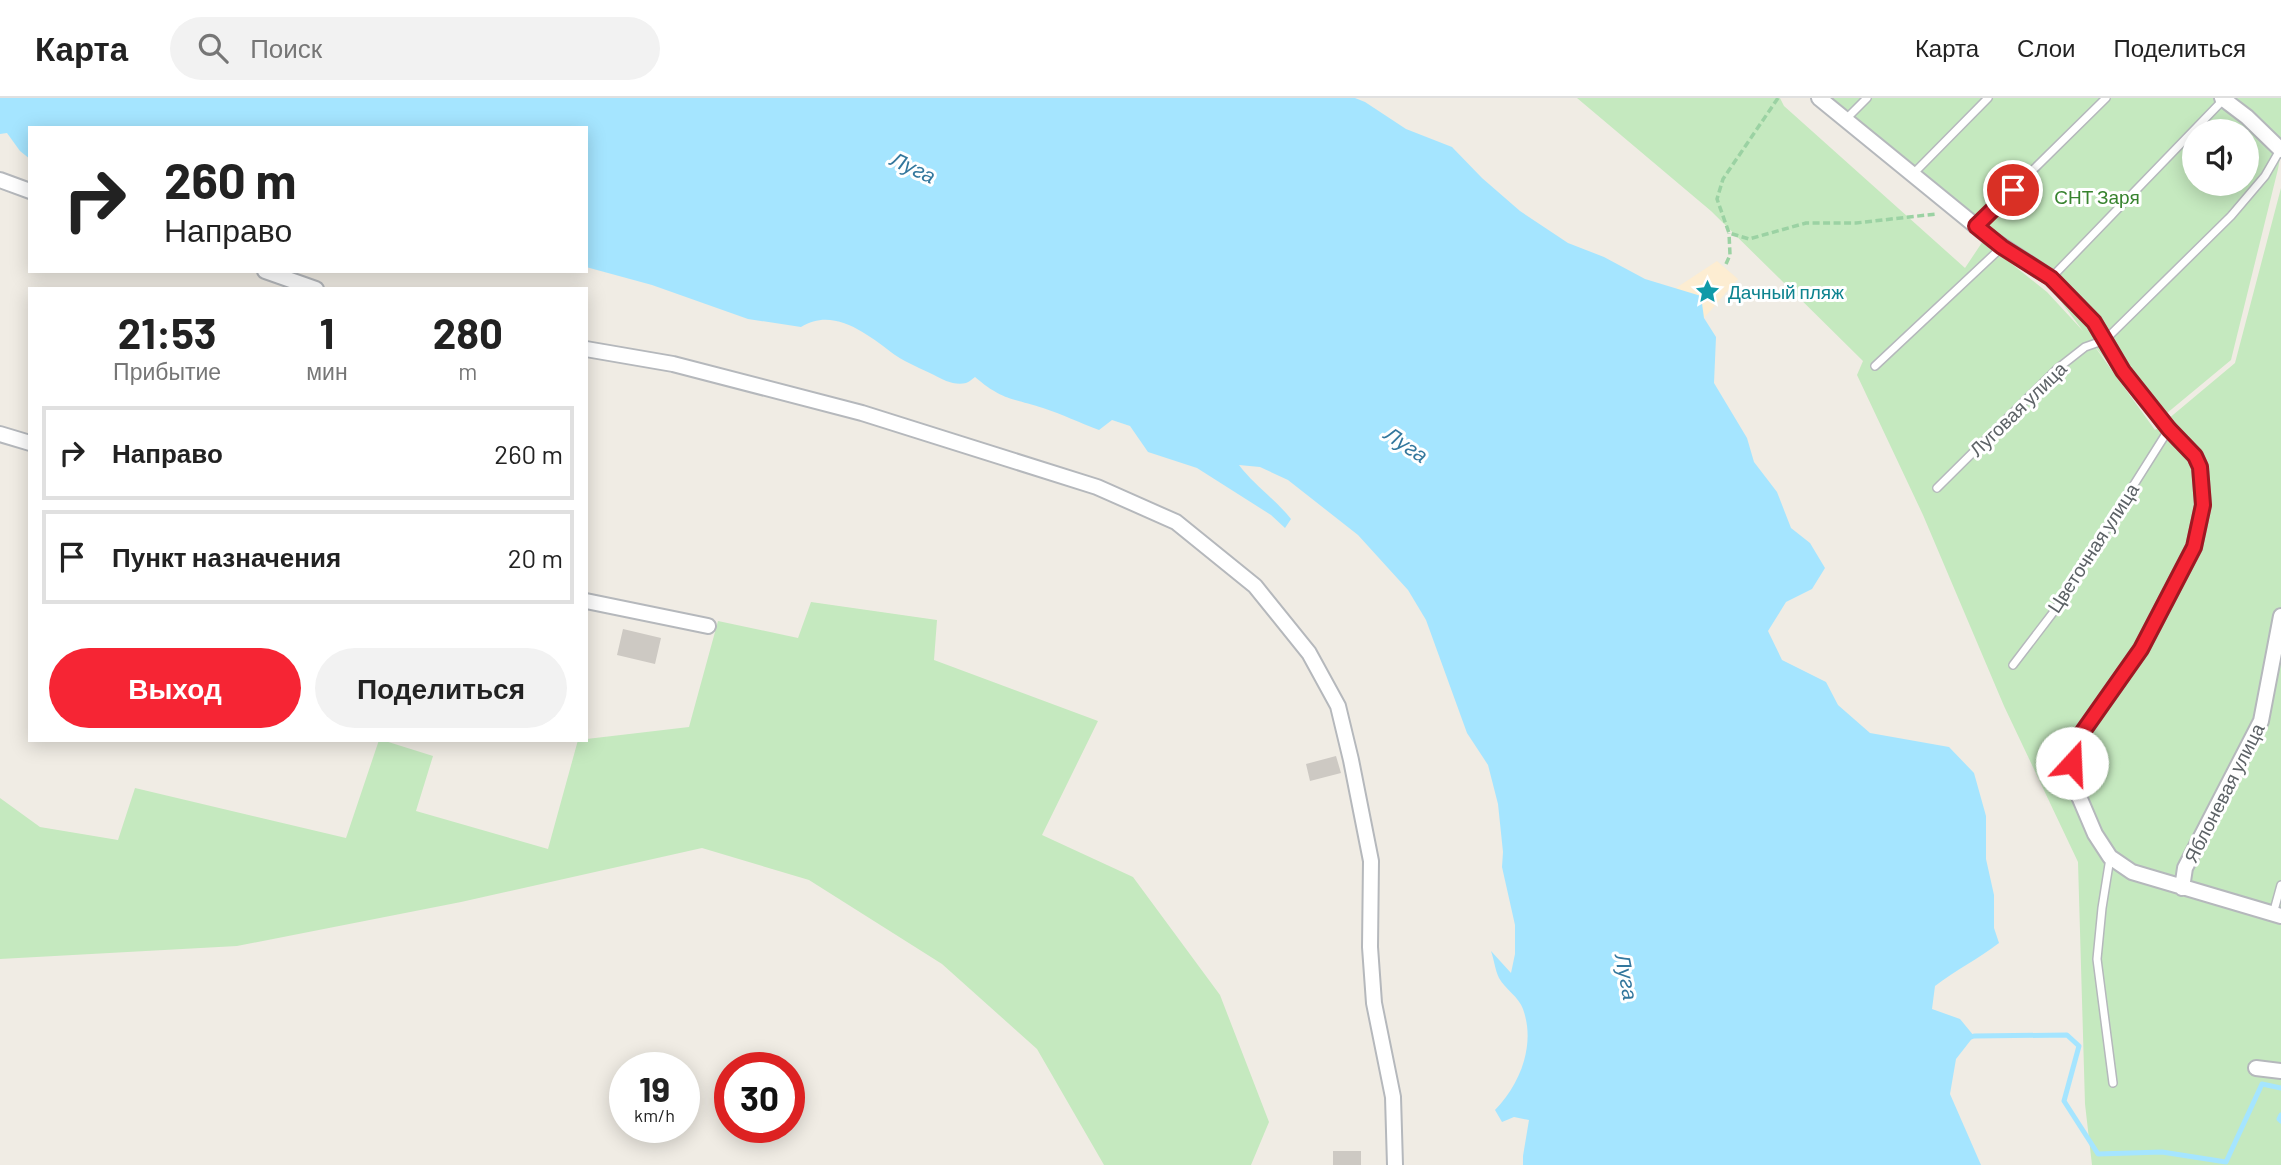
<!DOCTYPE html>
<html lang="ru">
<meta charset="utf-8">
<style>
:root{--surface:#fff;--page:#f2f2f2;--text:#222;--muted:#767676;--line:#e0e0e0;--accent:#f62534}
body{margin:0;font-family:Barlow,sans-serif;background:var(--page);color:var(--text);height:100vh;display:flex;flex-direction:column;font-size:26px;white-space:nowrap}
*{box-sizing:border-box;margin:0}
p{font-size:23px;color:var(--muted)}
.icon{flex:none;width:38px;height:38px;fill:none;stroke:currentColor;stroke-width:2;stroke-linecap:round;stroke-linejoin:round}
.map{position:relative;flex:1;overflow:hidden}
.sheet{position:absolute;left:28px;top:189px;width:560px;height:455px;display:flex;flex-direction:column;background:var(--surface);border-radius:0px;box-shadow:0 4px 18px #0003}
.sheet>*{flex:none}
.top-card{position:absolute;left:28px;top:28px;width:560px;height:147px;border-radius:0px;box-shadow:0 4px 18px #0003;background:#fff;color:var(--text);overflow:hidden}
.buttons{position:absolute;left:2182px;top:21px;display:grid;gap:14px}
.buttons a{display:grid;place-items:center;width:77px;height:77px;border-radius:50%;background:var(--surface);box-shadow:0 4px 18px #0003;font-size:35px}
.speed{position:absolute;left:609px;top:954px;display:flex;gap:14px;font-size:35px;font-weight:700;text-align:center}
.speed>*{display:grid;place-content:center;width:91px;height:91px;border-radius:50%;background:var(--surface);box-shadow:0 4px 18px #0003;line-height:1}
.speed small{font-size:18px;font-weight:400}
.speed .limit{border:10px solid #d22;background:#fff;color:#111}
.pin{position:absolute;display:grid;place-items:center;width:60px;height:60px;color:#fff;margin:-30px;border:4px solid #fff;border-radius:50%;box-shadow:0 2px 7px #0007}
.me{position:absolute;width:77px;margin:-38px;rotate:20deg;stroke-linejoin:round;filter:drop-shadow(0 0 5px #0008)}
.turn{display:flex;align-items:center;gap:24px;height:147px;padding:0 21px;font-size:32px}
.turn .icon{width:91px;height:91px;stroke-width:2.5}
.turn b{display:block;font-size:49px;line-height:60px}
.eta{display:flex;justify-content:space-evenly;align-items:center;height:119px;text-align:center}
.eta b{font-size:42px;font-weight:700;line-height:49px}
.cta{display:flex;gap:14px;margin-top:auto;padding:14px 21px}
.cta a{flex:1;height:80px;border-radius:42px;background:var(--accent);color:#fff;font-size:28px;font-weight:700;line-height:80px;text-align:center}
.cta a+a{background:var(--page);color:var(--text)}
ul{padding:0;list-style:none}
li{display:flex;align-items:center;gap:21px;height:94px;margin:0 14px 10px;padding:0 7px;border:4px solid var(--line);border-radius:0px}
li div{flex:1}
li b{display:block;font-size:26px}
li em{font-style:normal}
header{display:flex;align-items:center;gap:42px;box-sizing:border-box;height:98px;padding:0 35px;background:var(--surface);border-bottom:2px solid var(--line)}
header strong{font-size:33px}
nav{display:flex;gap:38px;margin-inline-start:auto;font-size:24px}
.search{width:490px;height:63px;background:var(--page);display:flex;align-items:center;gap:18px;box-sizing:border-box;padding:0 24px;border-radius:38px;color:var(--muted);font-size:26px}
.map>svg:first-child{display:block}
</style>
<header>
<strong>Карта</strong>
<div class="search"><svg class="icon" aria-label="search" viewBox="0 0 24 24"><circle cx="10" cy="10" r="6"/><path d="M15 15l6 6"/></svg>Поиск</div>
<nav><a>Карта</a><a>Слои</a><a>Поделиться</a></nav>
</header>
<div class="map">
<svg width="2281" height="1067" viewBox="0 0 2281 1067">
<rect width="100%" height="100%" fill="#f0ece4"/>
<path fill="#c5e9bf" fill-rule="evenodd" d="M1577,0h203l4,8 181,162 18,-27 64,51 36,39 -33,-44 -223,-189h454v54l-3,17 -47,191 -76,63 -65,-83 65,90 80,-67 46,-175v977h-189l-7,-61 -7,-242 -74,-156 -81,-191 -66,-140 6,-14 -152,-150zM2194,33h53v53h-53z
M811,504l126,18 -3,40 164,61 -56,114 91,42 87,118 49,127 -18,43h-147l-67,-116 -95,-85 -133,-84 -107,-32 -241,54 -224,44 -237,13v-161l40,29 78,13 17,-52 211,50 33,-98h3l51,16 -17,55 132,38 30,-109 111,-13 29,-106 80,17z"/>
<path fill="#fdedd2" d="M1717,163l21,18 -34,39 -28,-30z"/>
<path fill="#a5e5ff" d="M0,0h1355l10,4 41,27 46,18 30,31 38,33 48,32 36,14 41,22 56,17 3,22 12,19 -2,46 33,55 7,24 23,30 14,36 19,15 15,25 -13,21 -26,13 -18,29 14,29 44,22 12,23 32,28 79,14 25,26 12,43v43l8,36v33l5,15c-21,16 -43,27 -64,43l-3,23 28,10 14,17 -18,23 -6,35 31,71h-458v-9l6,-36 -15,-3 -12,5 -7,-12c25,-26 41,-65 28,-101 -4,-12 -18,-20 -24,-31 -4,-8 -5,-19 -8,-27l20,22 4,-19v-29l-13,-58 1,-15 -5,-48 -10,-39 -21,-32 -41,-113 -18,-30 -50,-55 -70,-55 -28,-13 -21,-2c15,20 36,34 52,54l-6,9 -14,-13 -74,-47 -49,-16 -18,-26 -18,-6 -13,10c-19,-7 -37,-16 -56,-22 -32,-10 -41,-8 -68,-31 -3,2 -6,5 -9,6 -11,3 -23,-3 -32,-8 -12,-6 -27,-12 -39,-20 -26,-19 -60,-49 -94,-28l-53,-8 -96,-34 -66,-18v-139h-556v31l-10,-8 -13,-18 -7,1z"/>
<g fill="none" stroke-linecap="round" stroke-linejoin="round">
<path stroke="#a5e5ff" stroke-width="5" d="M1968,940l6,-2 93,-1 12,11 -15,55 34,53 64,-2 64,10 36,-78 19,4
M2281,1017l-2,4 2,2"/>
</g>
<path fill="#cdc9c3" d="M623,531l38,9 -6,26 -38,-9z
M1336,658l5,17 -31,8 -4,-17z
M1333,1053h28v14h-28z"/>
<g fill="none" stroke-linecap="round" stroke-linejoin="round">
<defs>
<path id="service" d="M1846,21l21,-21
M1913,76l75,-76
M1976,128l130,-128
M2051,180l173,-179
M1875,268l127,-119
M1937,390l120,-119 28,-22 20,-7 126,-124 34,-40 15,-26
M2013,567l42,-55 114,-181
M2110,760l-8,50 -5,51 16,124
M2273,816l8,-29"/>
<path id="minor" d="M1819,0l174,142 58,38 43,44 29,49 46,58 26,27 5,11 3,38 -9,42 -53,102 -64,91 -5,23v17l23,54 15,23 22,15 149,44
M2222,0l25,19 34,33
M0,82l30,11
M265,173l51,18
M586,251l87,15 189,49 235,74 79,35 79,64 54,67 29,53 13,54 20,101 -1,86 4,56 19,94 2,68
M0,336l30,9
M586,503l122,25
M2182,790l3,-20 76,-147 20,-105
M2256,970l25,3"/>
</defs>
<use href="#service" stroke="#b5b8bc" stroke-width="10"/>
<use href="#minor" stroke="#b5b8bc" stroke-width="18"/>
<path stroke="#9bd2a3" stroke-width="3.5" stroke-dasharray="7 3.5" stroke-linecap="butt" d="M1778,0l-55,81 -6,20 12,34 20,6 57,-16h50l80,-9
M1726,166l4,-9 -1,-22"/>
<use href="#service" stroke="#fff" stroke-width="7"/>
<use href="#minor" stroke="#fff" stroke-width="14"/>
</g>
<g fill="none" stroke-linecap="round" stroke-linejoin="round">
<defs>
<path id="route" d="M2013,92l-37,36 26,21 49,31 43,44 29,49 46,58 26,27 5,11 3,38 -9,42 -53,102 -64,91 -5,23"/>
</defs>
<use href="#route" stroke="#a01822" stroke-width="18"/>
<use href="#route" stroke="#f62534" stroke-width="12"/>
</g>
<defs>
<symbol id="sight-bare" viewBox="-9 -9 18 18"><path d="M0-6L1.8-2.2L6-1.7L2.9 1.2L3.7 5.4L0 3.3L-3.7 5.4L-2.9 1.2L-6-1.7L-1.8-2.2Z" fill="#0f9aa8" stroke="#fff" stroke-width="2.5" paint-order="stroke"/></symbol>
</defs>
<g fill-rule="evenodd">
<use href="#sight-bare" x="1690" y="176" width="35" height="35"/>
</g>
<g text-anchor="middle" stroke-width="6" stroke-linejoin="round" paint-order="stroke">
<g font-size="19" fill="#37832e" stroke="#fff">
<text x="2097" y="106">СНТ Заря</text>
</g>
<g font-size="19" fill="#0d838f" stroke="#fff" text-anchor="start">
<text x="1728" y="201">Дачный пляж</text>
</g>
<g font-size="19" fill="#5c6266" stroke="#fff">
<text transform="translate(2018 311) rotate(-44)" y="7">Луговая улица</text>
<text transform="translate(2093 450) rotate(-57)" y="7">Цветочная улица</text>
<text transform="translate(2224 695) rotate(-63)" y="7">Яблоневая улица</text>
</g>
<g font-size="21" font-style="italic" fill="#33779d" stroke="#fff">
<text transform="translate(913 70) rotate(25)" y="7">Луга</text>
<text transform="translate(1406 347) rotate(34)" y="7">Луга</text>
<text transform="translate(1626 879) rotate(79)" y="7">Луга</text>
</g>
</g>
</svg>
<div class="buttons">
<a><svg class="icon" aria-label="sound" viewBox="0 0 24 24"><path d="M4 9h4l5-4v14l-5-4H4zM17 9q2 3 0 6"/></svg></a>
</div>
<div class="speed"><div>19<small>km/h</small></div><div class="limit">30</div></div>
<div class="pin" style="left:2013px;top:92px;background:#d93025"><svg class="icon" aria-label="arrive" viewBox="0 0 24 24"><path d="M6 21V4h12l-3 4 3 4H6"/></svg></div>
<svg class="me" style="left:2072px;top:665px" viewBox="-20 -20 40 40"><circle r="19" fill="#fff"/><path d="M0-13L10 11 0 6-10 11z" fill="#f62534"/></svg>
<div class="top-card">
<div class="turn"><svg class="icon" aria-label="right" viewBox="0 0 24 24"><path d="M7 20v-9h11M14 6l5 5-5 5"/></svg><div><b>260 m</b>Направо</div></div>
</div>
<section class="sheet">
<div class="eta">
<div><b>21:53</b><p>Прибытие</p></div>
<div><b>1</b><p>мин</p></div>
<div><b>280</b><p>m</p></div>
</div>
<ul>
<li><svg class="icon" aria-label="right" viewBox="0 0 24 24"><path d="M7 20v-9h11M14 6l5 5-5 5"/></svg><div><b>Направо</b></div><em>260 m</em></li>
<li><svg class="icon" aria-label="arrive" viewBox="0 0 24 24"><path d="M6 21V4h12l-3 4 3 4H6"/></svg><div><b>Пункт назначения</b></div><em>20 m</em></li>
</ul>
<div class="cta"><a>Выход</a><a>Поделиться</a></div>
</section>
</div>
